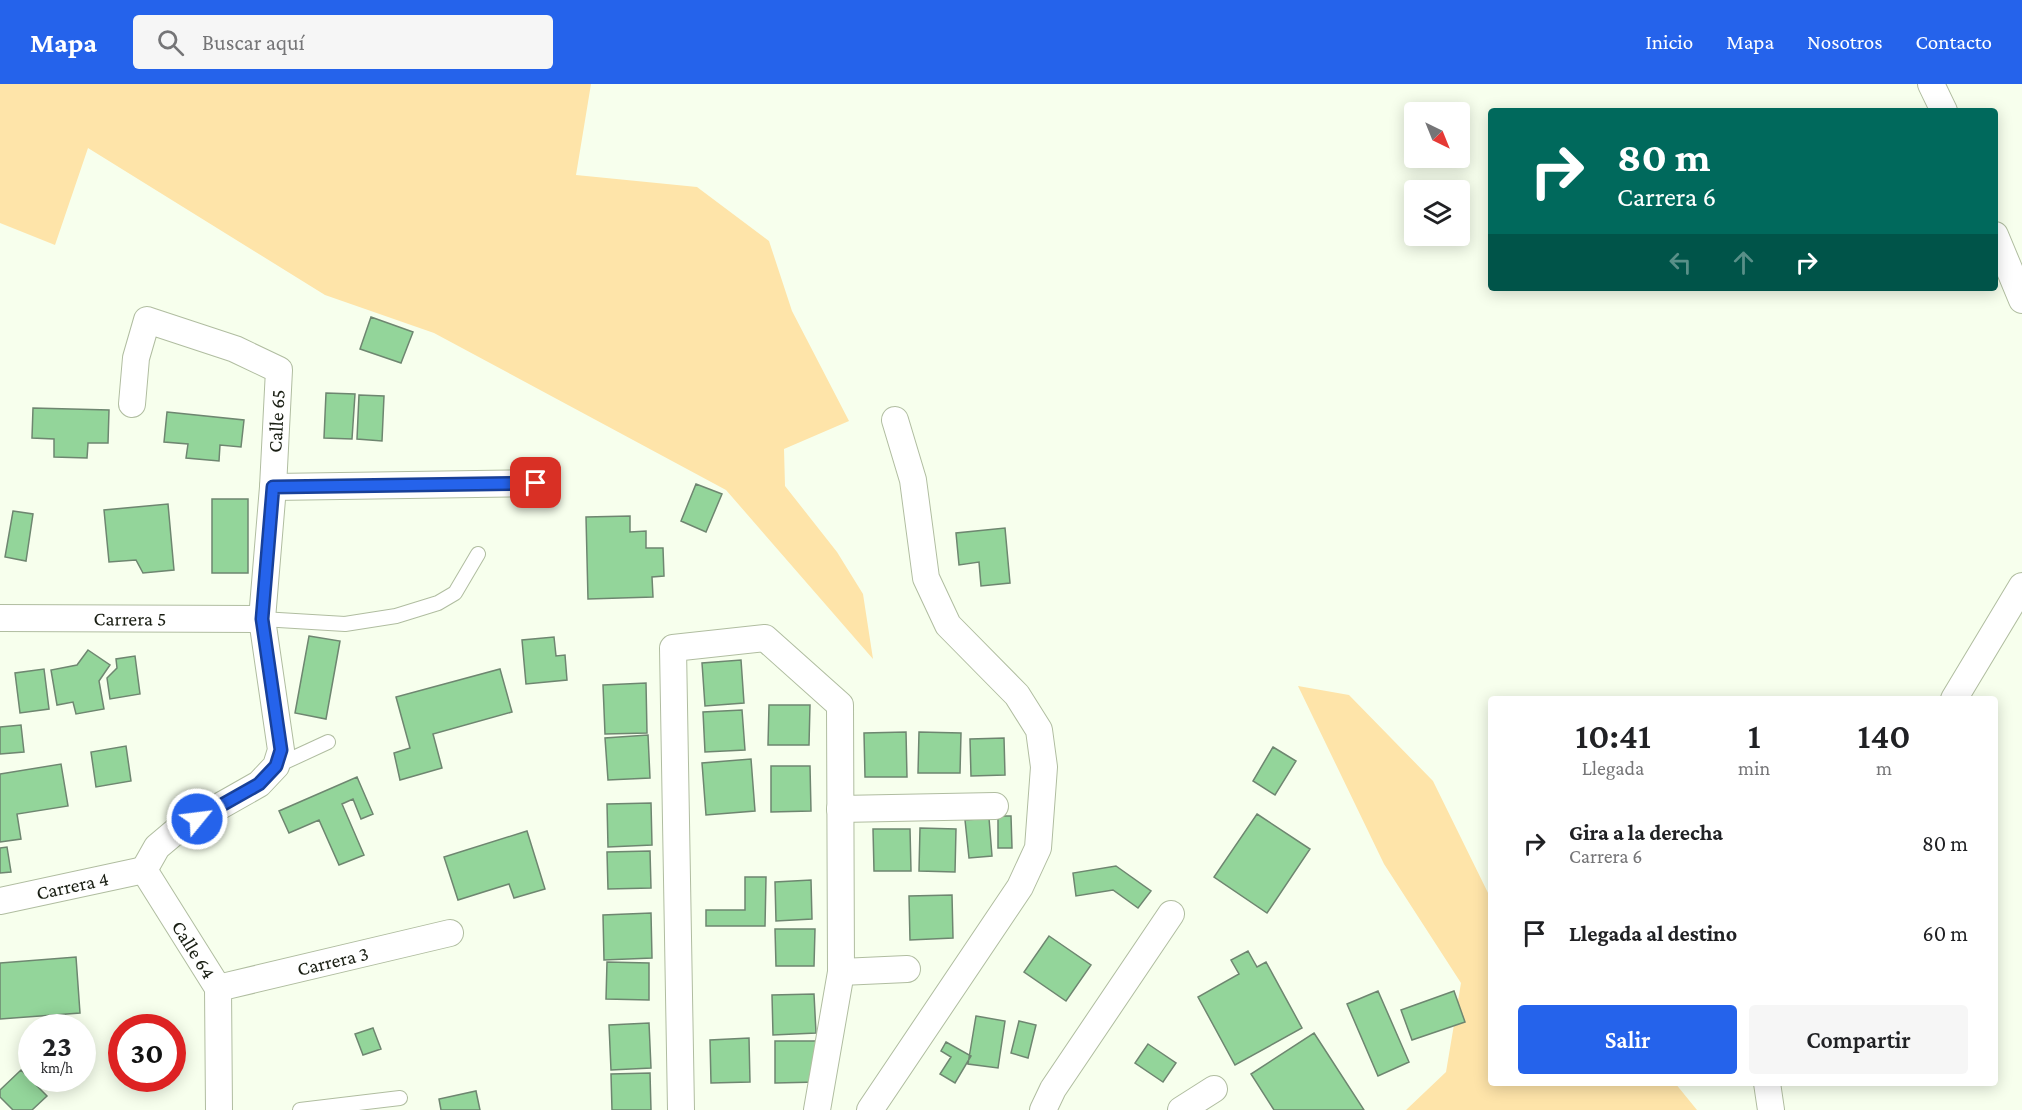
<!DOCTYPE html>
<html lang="es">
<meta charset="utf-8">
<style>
:root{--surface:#fff;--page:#f6f6f6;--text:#202124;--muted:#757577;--accent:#2563eb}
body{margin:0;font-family:"Crimson Pro",serif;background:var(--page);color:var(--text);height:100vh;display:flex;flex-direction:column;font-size:22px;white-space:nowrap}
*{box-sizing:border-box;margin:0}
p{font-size:20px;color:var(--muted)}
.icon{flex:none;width:33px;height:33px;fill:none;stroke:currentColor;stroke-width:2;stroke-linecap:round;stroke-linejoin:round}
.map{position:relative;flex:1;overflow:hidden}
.side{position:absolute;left:1488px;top:612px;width:510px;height:390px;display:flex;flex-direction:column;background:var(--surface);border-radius:6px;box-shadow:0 3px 15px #0003}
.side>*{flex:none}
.guide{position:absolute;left:1488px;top:24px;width:510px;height:183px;border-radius:6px;box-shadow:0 3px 15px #0003;background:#00695c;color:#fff;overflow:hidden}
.needle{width:39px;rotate:137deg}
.controls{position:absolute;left:1404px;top:18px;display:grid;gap:12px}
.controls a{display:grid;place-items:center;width:66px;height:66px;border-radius:6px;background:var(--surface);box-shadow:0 3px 15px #0003;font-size:30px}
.speed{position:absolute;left:18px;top:930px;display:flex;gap:12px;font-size:30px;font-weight:700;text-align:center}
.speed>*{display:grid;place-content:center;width:78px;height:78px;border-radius:50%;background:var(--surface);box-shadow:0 3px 15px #0003;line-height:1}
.speed small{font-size:15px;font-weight:400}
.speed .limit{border:9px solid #d22;background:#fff;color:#111}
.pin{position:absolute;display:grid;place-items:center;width:51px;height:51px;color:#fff;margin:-26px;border-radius:12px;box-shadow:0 3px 9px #0006}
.me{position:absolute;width:66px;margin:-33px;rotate:61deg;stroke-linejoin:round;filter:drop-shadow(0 0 4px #0008)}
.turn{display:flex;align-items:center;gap:21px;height:126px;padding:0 30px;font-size:27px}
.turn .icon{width:78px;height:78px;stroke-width:2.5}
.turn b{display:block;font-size:42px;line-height:51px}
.lanes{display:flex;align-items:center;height:57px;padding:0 30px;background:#0003;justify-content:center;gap:30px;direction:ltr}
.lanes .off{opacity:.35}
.eta{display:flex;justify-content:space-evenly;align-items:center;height:102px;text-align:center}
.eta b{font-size:36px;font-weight:600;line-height:42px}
.cta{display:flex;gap:12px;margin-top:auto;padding:12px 30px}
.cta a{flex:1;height:69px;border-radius:6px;background:var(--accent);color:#fff;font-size:24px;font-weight:600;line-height:69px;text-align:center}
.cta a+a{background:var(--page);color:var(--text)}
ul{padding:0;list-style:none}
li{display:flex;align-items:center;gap:18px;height:90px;padding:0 30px}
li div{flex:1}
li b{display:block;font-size:22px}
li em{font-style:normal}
header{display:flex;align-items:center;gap:36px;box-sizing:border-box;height:84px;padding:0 30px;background:var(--accent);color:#fff}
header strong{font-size:28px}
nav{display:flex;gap:33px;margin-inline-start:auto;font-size:21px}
.search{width:420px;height:54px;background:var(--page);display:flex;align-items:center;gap:15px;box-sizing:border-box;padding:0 21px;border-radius:6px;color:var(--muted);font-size:22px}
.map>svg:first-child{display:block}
</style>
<header>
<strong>Mapa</strong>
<div class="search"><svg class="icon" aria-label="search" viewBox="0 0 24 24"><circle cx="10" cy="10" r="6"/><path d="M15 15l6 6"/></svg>Buscar aquí</div>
<nav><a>Inicio</a><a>Mapa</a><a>Nosotros</a><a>Contacto</a></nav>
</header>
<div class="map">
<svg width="2022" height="1026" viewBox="0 0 2022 1026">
<rect width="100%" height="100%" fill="#f7ffed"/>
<path fill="#fee4a9" d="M0,0h591l-15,91 121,12 72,54 23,70 57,110 -65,28 1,37 52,66 26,42 10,65 -147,-169 -292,-157 -109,-38 -237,-147 -33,97 -55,-22z
M1298,602l51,9 84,86 58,118v184h184l22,27h-291l40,-38 15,-89 -77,-119z"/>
<path fill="#93d59a" stroke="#6e8670" stroke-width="1.5" d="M371,233l42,15 -12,31 -41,-14z
M326,309l29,1 -3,45 -28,-1z
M359,311l25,1 -2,45 -25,-2z
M33,324l76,2 -1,33h-20l-1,15 -33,-1v-18l-22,-1z
M167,328l77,8 -3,27 -21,-2 -1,16 -33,-3 2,-14 -24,-2z
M696,400l26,10 -16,38 -25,-11z
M212,415h36v74h-36z
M168,420l6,66 -31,3 -7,-13 -27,2 -5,-52z
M13,427l20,3 -7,47 -21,-4z
M630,432v16l16,-1v17h17l1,28 -12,1 1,20 -65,2 -2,-82z
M1005,444l5,55 -29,3 -2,-24 -20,3 -3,-32z
M309,552l31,5 -14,78 -31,-6z
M554,553l2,19 9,-1 2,25 -41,4 -4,-44z
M88,566l22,15 -11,16 5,28 -28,5 -3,-12 -16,3 -6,-35 26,-5z
M135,572l5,38 -30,5 -3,-21 10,-10 -1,-9z
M741,576l3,43 -39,3 -3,-43z
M44,585l5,40 -29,4 -5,-40z
M500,585l12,43 -79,22 9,34 -42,12 -6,-27 16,-5 -14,-51z
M646,599l1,50 -42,1 -2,-49z
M769,621h41l-1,40h-41z
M742,626l3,40 -40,2 -2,-40z
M21,641l3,27 -24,2v-27z
M906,648l1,45h-42l-1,-44z
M919,648l42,1 -1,40h-42z
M648,651l2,43 -42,2 -3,-42z
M1004,654l1,37 -34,1 -1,-37z
M126,662l5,35 -35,6 -5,-35z
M1273,663l23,14 -21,34 -22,-14z
M751,675l4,52 -49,4 -4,-52z
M61,680l7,42 -51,8 4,25 -21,3v-68z
M771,682h39l1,45 -40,1z
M357,693l16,37 -12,5 -8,-20 -11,5 22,51 -25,10 -20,-45 -30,13 -10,-22z
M651,719l1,42 -44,2 -1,-43z
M1257,730l53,35 -43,64 -53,-36z
M998,732h13l1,32h-14z
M989,734l3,38 -23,2 -4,-38z
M920,744l36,1 -1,43 -36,-1z
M873,745h37l1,42h-37z
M527,747l18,58 -31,9 -5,-14 -51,16 -14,-43z
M7,763l4,25 -11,1v-25z
M650,767l1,37 -43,1 -1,-37z
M1116,782l35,25 -13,17 -25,-18 -37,6 -3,-23z
M745,793h21l-1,49h-59v-16h39z
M811,796l1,39 -36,2 -1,-39z
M952,811l1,43 -43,2 -1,-44z
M651,829l1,45 -48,2 -1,-45z
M775,845h40l-1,37h-38z
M1049,852l42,29 -25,36 -42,-29z
M1248,867l9,16 9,-5 36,66 -67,37 -37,-68 41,-23 -8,-14z
M76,873l4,56 -80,6v-56z
M607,878l42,1v37l-43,-1z
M1378,907l31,71 -31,14 -31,-72z
M1454,907l11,31 -53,18 -11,-30z
M814,910l2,39 -43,2 -1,-40z
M976,932l29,5 -7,47 -30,-4z
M1019,937l17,4 -8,33 -17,-5z
M649,939l2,45 -40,2 -2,-45z
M373,944l8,21 -18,6 -8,-21z
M1314,949l50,77h-90l-23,-36z
M749,954l1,44 -39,1 -1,-43z
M775,957h43v41l-43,1z
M946,958l25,14 -16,27 -15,-9 11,-17 -10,-6z
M1148,960l28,19 -13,19 -28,-19z
M21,986l26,26 -15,14h-19l-13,-13v-7z
M650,989l1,37h-39l-1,-36z
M476,1007l4,19h-39l-2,-11z"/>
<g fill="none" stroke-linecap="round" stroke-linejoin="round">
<defs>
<path id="service" d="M262,535l83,5 51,-8 42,-13 17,-10 23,-39
M276,682l52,-24
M300,1026l100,-12"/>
<g id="minor">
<path d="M1931,0l13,27"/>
<path d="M1995,151l27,65"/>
<path d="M132,320l4,-46 11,-38 88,29 44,21 -6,117 -11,132 19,131 -5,16 -17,18 -83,47 -19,16 -13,23"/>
<path d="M273,403l263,-4"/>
<path id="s1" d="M0,534l262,1"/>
<path d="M1954,615l68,-113"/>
<path d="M840,725l155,-3"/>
<path id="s2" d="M144,786l74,118 1,122"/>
<path id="s3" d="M0,817l144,-31"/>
<path d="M841,888l66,-3"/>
<path id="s4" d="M218,904l232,-55"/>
<path d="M1767,999l4,27"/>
<path d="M681,1026l-8,-462 92,-10 75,67 1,267 -24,138"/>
<path d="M870,1026l150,-223 18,-39 6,-81 -5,-37 -22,-35 -69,-70 -22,-47 -13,-98 -18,-60"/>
<path d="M1043,1026l10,-21 118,-175"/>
<path d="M1181,1026l33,-21"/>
</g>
</defs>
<use href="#service" stroke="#b0bda0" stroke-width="16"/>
<use href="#minor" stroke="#b0bda0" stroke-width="28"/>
<use href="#service" stroke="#fff" stroke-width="14"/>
<use href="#minor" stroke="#fff" stroke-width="26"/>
</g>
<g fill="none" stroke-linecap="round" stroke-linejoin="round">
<defs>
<path id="route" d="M197,735l62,-35 17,-18 5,-16 -19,-131 11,-132 263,-4"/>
</defs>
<use href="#route" stroke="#184099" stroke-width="15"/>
<use href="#route" stroke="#2563eb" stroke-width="10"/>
</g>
<g text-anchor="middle" stroke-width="6" stroke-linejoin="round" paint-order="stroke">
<g font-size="20" fill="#191e13" stroke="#fff">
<text transform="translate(276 337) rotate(-87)" y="7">Calle 65</text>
<text dy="7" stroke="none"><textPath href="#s1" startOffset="130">Carrera 5</textPath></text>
<text dy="7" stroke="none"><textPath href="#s3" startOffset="74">Carrera 4</textPath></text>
<text dy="7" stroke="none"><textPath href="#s2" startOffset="94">Calle 64</textPath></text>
<text dy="7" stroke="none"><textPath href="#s4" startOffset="118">Carrera 3</textPath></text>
</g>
</g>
</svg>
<div class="controls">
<a><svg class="needle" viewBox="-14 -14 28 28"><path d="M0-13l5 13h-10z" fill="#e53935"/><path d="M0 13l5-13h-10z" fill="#757577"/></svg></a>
<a><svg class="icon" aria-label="layers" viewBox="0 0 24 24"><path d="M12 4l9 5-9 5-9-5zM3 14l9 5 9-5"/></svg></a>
</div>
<div class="speed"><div>23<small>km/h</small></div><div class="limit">30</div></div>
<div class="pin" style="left:536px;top:399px;background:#d93025"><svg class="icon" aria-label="arrive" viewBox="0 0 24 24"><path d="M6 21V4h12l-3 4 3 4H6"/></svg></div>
<svg class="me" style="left:197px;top:735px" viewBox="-20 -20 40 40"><circle r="17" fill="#2563eb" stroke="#fff" stroke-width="3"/><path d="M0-11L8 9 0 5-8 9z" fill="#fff"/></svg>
<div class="guide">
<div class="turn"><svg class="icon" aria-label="right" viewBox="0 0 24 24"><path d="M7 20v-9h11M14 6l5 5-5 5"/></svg><div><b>80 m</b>Carrera 6</div></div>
<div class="lanes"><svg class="icon off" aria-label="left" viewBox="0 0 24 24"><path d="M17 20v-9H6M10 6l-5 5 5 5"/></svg><svg class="icon off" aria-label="ahead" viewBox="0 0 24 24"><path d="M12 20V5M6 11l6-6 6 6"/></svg><svg class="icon" aria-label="right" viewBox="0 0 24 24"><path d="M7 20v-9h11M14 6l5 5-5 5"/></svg></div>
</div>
<section class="side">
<div class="eta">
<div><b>10:41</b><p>Llegada</p></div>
<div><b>1</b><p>min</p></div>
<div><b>140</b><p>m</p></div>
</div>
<ul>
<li><svg class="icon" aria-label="right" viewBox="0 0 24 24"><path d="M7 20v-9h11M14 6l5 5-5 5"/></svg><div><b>Gira a la derecha</b><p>Carrera 6</p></div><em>80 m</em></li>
<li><svg class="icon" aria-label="arrive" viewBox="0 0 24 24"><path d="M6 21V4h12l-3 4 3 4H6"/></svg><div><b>Llegada al destino</b></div><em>60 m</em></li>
</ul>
<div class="cta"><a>Salir</a><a>Compartir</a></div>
</section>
</div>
